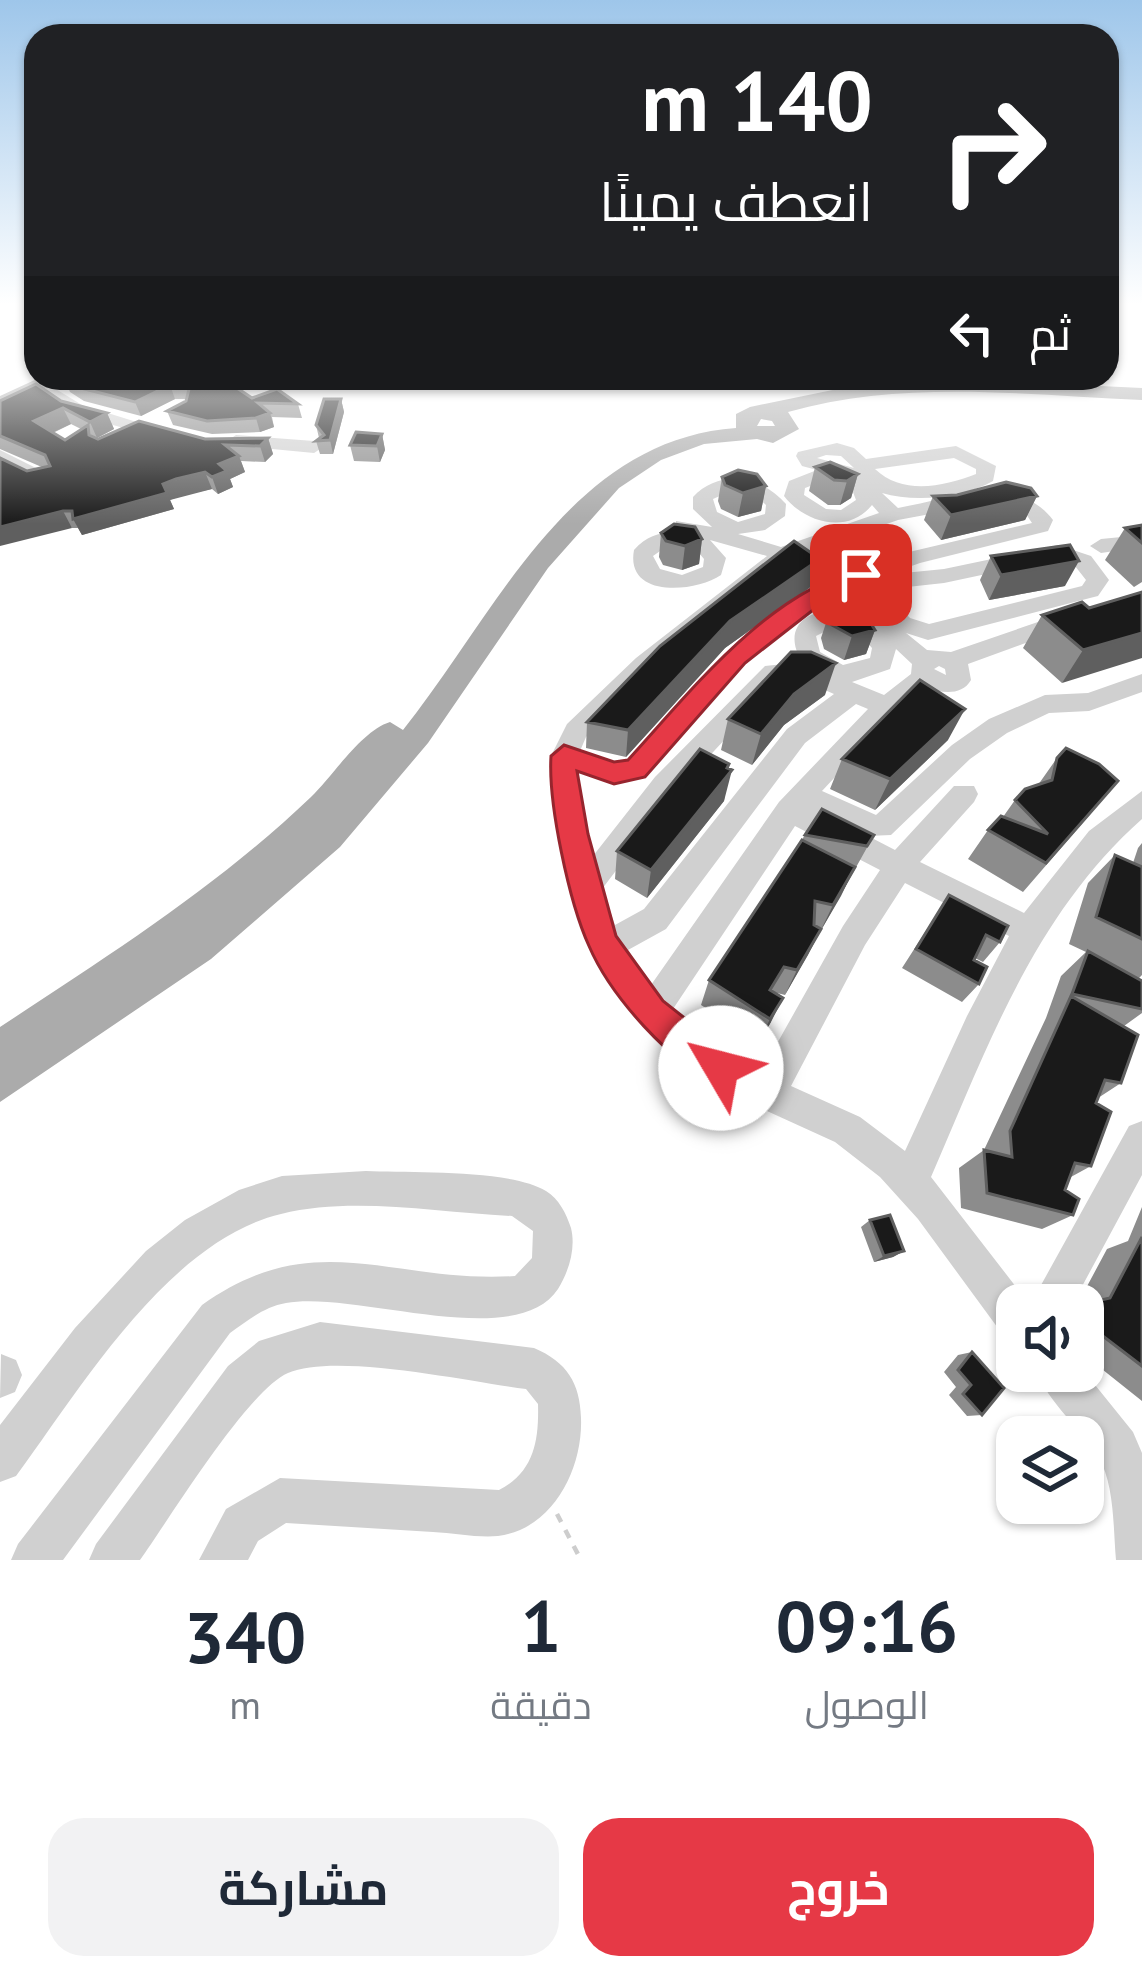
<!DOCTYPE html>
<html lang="ar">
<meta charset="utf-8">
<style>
:root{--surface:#fff;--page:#f2f2f3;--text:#1f2937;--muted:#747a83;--accent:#e63946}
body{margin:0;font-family:"PT Sans",Cairo,sans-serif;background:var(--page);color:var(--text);direction:rtl;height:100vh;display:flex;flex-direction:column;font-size:45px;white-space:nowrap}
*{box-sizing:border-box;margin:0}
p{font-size:39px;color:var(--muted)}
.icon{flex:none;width:66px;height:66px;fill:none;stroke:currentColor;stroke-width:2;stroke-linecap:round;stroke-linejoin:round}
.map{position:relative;height:1560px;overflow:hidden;direction:ltr}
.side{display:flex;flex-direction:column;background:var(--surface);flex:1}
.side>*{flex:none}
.banner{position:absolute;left:24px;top:24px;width:1095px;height:366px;border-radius:36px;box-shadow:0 3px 9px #0004;direction:rtl;background:#202124;color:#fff;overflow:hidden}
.tools{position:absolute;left:996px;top:1284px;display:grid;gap:24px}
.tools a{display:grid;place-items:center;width:108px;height:108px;border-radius:24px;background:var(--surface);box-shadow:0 3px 9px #0004;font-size:60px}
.pin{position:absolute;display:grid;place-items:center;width:102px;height:102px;color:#fff;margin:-51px;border-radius:24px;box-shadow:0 6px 18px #0006}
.me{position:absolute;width:132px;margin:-66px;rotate:307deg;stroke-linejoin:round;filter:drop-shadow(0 0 9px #0008)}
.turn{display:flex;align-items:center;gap:42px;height:252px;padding:0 48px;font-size:54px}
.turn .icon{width:156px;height:156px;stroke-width:2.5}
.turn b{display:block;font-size:84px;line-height:102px}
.then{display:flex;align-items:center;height:114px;padding:0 48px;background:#0003;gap:24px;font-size:45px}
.eta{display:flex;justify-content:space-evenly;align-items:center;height:204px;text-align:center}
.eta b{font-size:72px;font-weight:700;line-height:84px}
.cta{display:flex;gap:24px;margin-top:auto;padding:24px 48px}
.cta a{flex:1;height:138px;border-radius:36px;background:var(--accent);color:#fff;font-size:48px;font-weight:700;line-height:138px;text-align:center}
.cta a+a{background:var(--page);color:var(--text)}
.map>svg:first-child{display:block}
</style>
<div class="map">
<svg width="1142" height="1560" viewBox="0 0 1142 1560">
<rect width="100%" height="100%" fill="#fff"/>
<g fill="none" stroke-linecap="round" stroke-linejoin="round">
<path stroke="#cdcdcd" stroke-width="4.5" stroke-dasharray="9 9" stroke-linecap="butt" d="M557,1514l24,46"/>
<path fill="#d0d0d0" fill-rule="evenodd" d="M41,380l41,25 90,28 -9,6 -93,-26 -35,-24 -3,-4z
M236,435l78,6 9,6 -9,6 -85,-8 -2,-4z
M837,443l17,5 12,11 90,-13 40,20 -3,15c-30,17 -78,22 -111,12l16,15c51,-9 118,-36 155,12l-5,11 -128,32 -68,24 4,3 38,-16 50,-5 114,-24 33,11 18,24 -11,16 -8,2 -162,42 -22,-7 21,17 24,2 116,-40 12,8 -4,5 -107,39 3,16c-9,16 -29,13 -44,8l-36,29 -69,74 54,24 76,-70 37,-26 56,-24 43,-2 54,-19v18l-53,19 -40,2 -42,20 -37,26 -79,76 -23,1 27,14 59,-64h20l4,8 -4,8 -54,60 104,51 65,-82 53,-40v28c-108,96 -155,229 -211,358l99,128 99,-179 13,-5v54l-70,130h-55v36l-14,-6 -85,-116 -38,-42 -45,-35 -79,-36 -70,-42 -46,-41 -54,-81 -32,-132 -3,-54 16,-32 69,-66 131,-102 -57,-16 16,18 -5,17c-27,18 -96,23 -87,-25 17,-19 34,-19 58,-16l-16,-5v-8l36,6 -19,-18v-12c27,-29 69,-21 93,7l-1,12 -20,14 -27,4 43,13 98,-34 -7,-8c-24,30 -67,18 -88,-9l5,-15 28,-11 -15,-4 -6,-10 2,-4zM826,455l15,1 13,12 -37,-10zM954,458l22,11v5c-33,13 -74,21 -101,-5zM824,481l29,11 3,8 -15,10 -15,-1 -22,-14 1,-7zM733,490l21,4 12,11 -1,9 -27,8 -21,-10 -4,-13zM995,502l27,6 10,15 -127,30 -67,24 -34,-24 94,-33zM670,544l24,3 10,12 -1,8 -21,8 -22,-6 -7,-13zM1057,559l18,7 11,14 -4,6 -153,38 -19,-6 -24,-24 12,-6 46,-5zM786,562l34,24 -92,65 -100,110 -14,1 -34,-11 6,-14 68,-67zM835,596l19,11 14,-5 14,15c-14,3 -23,-4 -38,-6 -37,-4 -63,16 -42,51l-37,4 -110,111 -62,79 -17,-85 38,13 31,-7 99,-114zM836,626l21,5 15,17 -2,10 -27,7 -23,-13 -4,-16zM896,649l16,15 -1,10 -27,21 -32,-13 38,-13zM939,666l6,3 1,6 -12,-6zM780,680h22l32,14 -47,35 -143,180 -29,16 -13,-36 73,-96zM856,704l12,5 -89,93 -128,183 -23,-35 38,-21 139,-186zM795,826l85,44 -37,56 -82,146 -51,-31 -37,-32zM905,883l104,53 -42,80 -62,135 -45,-34 -69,-31 74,-141z
M0,450l52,26 3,4 -17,4 -38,-20z
M1142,535v12l-41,6 -11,-7 11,-7z
M366,1171c44,2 145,-2 180,20 13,8 20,22 25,37 5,20 -2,43 -13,61 -42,64 -203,1 -272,14 -22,4 -38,17 -56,30l-167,227h-52l7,-16 184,-239c113,-81 190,-21 313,-29l17,-18 1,-27 -21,-15c-74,-3 -158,-20 -231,-2 -113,27 -200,174 -265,262l-16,6v-57l75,-97 71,-77 39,-31 54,-30 43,-14z
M320,1322l214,26c33,14 46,35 47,70 2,51 -28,111 -83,118 -20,2 -44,-3 -65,-4 -49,-3 -98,-6 -147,-9l-28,18 -10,19h-49l27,-51 54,-31 219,12c35,-18 40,-49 39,-86l-12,-15c-55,-7 -191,-37 -238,-16 -41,18 -118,145 -148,187h-51l7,-16 132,-178 31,-25z
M1,1354l15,6 6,15 -7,17 -15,6z
M1083,1370l50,62 9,21v107h-26c-3,-32 -1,-75 -18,-104 -19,-29 -48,-52 -62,-85z"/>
<path fill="#ababab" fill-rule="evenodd" d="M39,378h27l-66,32v-14z
M952,379l190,9v12c-117,-5 -239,-21 -354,12l11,17 -26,14 -16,-4 -53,5 -43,16 -42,28 -71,80 -120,175 -88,104 -129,112 -211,143v-75c108,-71 217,-140 311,-230 22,-21 50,-66 79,-75l13,8c93,-116 166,-290 333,-302v-14l14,-7 107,-22zM761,419l11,2 3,5h-18z"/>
</g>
<path fill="#8c8c8c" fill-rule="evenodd" d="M64,378h135l53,20 46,6 4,14 -30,-1 2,10 -14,5 -48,2 -39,-9 -6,-14 19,-10 1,-2h-12l-34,17 -57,-15 -14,-9z
M341,399l3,13 -11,42h-13l-4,-13 3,-3 -3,-13z
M0,401h61l46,12 7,16 -17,9 -4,-3 5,4 170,-1 5,16 -8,8 -24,-1 4,11 -15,7 3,8 -15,7 -6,-5 -29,6 -13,5 4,9 -92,26 -4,-7h-6l-45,-57 17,-3 -44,-19zM71,424l10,5 -16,11 -12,-7z
M382,434l3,16 -5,12 -26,-1 -4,-16z
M815,467l43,7 -7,24 -11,7h-12l-19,-14z
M722,477l44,9 -5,25 -23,6 -17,-8 -3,-8z
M957,495l80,1 -12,24 -84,20 -17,-20 9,-24z
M1142,525v57l-8,5 -29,-27 20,-32z
M661,533l41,6 -3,25 -17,6 -19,-5 -4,-8z
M991,556l74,30 -76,14 -9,-20z
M812,586l-87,62 -99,109 -40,-9 1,-26z
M1142,592l-80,91 -39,-35 19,-33 47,-7z
M829,614l46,16 -9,24 -22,6 -20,-11 -3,-11z
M825,695l-41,30 -32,40 -31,-15 7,-31z
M948,740l-73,70 -45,-21 12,-30z
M1057,758l36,53 -70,81 -55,-33 20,-29 15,-13 12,-17 23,-15z
M729,764l-5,37 -77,97 -32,-19 2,-28z
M805,835h69l-89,160 -12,-3 -2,30 -12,20 -58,-37 8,-25z
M1142,843v132l-3,3 3,3v32l-18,13 -3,57 -23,15 -2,5 -5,63 -22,12 -4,12 8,25 -31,14 -81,-21 -2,-40 25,-18 62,-132 15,-42 25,-24 -17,-8 19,-61 27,-28 18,8 5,-15z
M949,895l51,47 -17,20 -8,-4 4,26 -17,18 -60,-34z
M1142,1207v194l-59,-47v-49h-6l30,-56 21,-8z
M870,1220l34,31 -11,6 -19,5 -13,-35z
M972,1352l10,63 -15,1 -18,-21 7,-8 -12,-15 14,-17z"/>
<path fill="#5f5f5f" d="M170,385l5,14 -34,17 -6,-14z
M341,399l3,13 -11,42 -3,-14z
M63,408l8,16 -28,13 -9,-16z
M107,413l7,16 -17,9 -7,-16z
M270,413l4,14 -14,5 -4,-14z
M382,434l3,16 -5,12 -3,-16z
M268,438l5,16 -8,8 -5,-16z
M239,456l6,16 -15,7 3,8 -15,7 -6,-17 7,-13z
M205,472l7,17 -42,11 -7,-16z
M858,474l-7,24 -11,7 7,-24z
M766,486l-5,25 -23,6 5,-24z
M167,493l7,16 -92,26 -9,-16z
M1037,496l-12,24 -84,20 10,-25z
M63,511l9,17 -72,18v-19z
M702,539l-3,25 -17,6 3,-24z
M820,559l-8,27 -87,62 -99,109 2,-27 102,-109z
M1079,561l-14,25 -76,14 12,-25z
M875,630l-9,24 -22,6 8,-24z
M1142,633v25l-80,25 21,-33z
M836,663l-11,32 -41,30 -32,40 9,-31 33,-40z
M965,709l-17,31 -73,70 15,-31z
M729,764l-3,13 6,-7 -8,31 -77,97 4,-28z
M855,867l-14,29 -21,36 13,-27z
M821,929l-13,26 -23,40 12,-25z
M783,998l-12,24 -12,20 11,-23z
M904,1251l-11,6 -19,5 10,-6z"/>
<path fill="#1a1a1a" stroke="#5f5f5f" stroke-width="3" d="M64,378h158l30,20 25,-9 21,15 -40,-1 12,10 -14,5 -49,3 -40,-10 19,-10 3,-12 -5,-4h-14l-35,17 -58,-15z
M36,384l25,17 46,12 -17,9 -27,-14 -29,13 31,19 23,-15 1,10 9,4 41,-18 66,18 63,-1 -8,8 -35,-1 14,11 -20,8 8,7 -15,6 -7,-5 -29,7 -13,5 4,9 -94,26 -1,-8h-9l-63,16v-69l27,13 23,-5 -5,-11 -45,-19v-35z
M324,399h17l-11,41 -14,1 8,-6 -8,-10z
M356,432l26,2 -5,12 -27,-1z
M830,462l28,12 -11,7 -13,-1 -19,-13z
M738,470l19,4 9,12 -23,7 -18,-8 -3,-8z
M1006,482l25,6 6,8 -86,19 -18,-19 24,-1z
M674,524l21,3 7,12 -17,7 -19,-5 -5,-8z
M1142,525v18l-17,-15z
M794,541l26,18 -90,62 -102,109 -41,-8 73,-76z
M1070,545l9,16 -78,14 -10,-19z
M1142,592v41l-59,17 -41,-35 40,-13 7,6z
M845,606l18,5 12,19 -23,6 -20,-11 -3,-11z
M791,652h20l25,11 -42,31 -33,40 -33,-15z
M920,680l45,29 -75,70 -48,-20z
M1066,748l33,16 19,17 -72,82 -58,-33 13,-14 47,18 -33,-34 10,-11 27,-9 5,-22z
M700,749l29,15 -2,4 5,2 -81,100 -34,-19z
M822,809l52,26 -7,11 -62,-11z
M802,840l53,27 -22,38 -18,-4 -1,24 7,4 -24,41 -13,-3 -14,23 13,8 -13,21 -61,-39z
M1115,855l27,12v72l-46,-22z
M949,895l59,31 -8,16 -14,-7 -12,25 13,7 -8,17 -63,-35z
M1088,951l54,30v28l-70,-15z
M1071,996l67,39 -17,48 -16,-3 -9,23 15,9 -20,54 -16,-3 -10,27 14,9 -6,16 -86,-22 -3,-43 28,7 -2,-26z
M890,1215l14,36 -20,5 -14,-36z
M1142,1237v129l-51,-39 10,-27 9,-2z
M972,1352l32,36 -22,27 -19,-21 8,-9 -13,-15z"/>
<linearGradient id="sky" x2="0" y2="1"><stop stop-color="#9ec6ea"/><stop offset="0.58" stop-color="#fff"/><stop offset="1" stop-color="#fff" stop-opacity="0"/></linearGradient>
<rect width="1142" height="524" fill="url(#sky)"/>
<path fill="#e63946" stroke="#96252e" stroke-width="3" d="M861,568l8,2v10l-51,26 -73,57 -100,114 -31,7 -37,-13 11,63 28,102 47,65 70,55 5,12 -5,12 -12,5c-50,-20 -111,-90 -132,-139 -20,-44 -41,-143 -38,-190l13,-11 50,17 14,-2c65,-71 136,-164 233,-192z"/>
</svg>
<div class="tools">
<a><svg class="icon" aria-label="sound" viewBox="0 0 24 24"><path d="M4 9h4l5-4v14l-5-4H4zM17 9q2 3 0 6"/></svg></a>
<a><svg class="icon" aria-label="layers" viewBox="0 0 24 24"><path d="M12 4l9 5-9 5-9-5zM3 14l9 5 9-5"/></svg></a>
</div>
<div class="pin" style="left:861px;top:575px;background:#d93025"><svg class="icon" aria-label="arrive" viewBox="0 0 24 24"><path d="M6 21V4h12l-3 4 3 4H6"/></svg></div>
<svg class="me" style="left:721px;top:1068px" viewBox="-20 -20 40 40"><circle r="19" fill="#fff"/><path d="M0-13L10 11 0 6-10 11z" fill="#e63946"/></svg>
<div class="banner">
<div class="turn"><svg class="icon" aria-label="right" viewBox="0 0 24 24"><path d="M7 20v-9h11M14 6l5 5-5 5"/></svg><div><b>140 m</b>انعطف يمينًا</div></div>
<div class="then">ثم<svg class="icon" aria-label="left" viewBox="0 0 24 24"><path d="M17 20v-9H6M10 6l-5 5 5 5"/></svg></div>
</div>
</div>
<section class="side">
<div class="eta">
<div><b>09:16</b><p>الوصول</p></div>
<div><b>1</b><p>دقيقة</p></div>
<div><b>340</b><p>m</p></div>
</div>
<div class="cta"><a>خروج</a><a>مشاركة</a></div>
</section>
